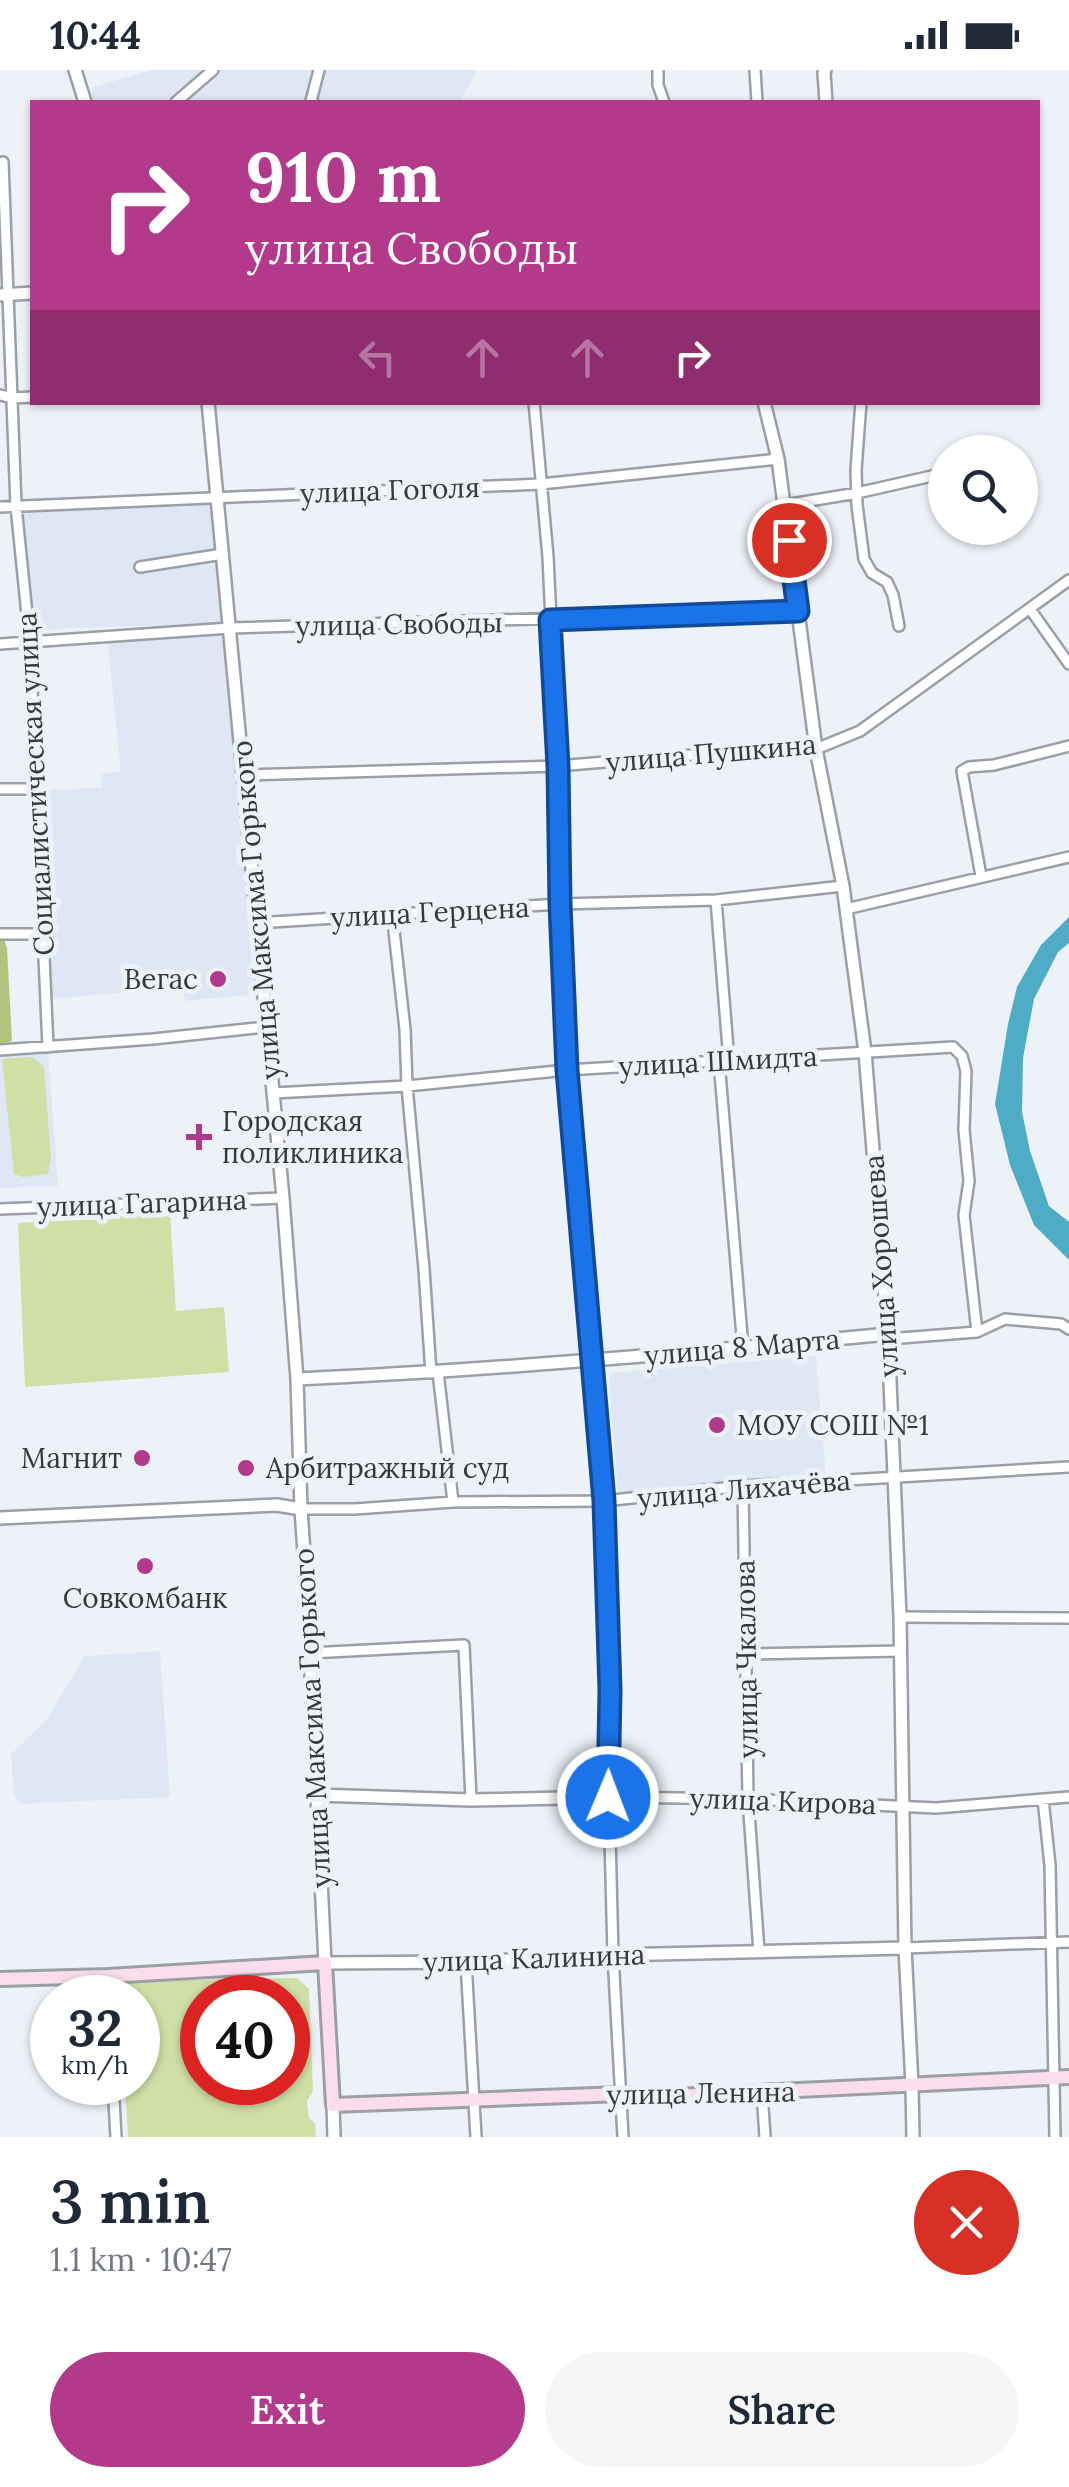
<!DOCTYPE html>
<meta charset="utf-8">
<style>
:root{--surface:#fff;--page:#f6f6f7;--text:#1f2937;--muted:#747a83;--accent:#b3398b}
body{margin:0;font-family:Lora,serif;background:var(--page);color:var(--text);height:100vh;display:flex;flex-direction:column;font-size:38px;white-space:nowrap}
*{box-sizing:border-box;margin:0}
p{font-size:32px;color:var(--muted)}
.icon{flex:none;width:55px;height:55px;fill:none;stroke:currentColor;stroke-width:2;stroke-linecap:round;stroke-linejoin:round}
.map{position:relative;height:2067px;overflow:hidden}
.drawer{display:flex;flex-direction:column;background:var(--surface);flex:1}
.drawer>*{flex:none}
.guide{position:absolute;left:30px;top:30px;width:1010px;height:305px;border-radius:0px;box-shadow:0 2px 8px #0004;background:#b3398b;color:#fff;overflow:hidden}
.tools{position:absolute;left:928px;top:365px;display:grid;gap:20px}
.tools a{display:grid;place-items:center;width:110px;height:110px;border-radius:50%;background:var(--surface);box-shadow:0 2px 8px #0004;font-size:50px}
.speed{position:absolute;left:30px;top:1905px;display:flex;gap:20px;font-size:50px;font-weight:700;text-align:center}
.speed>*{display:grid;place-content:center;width:130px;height:130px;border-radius:50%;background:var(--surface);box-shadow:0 2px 8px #0004;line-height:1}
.speed small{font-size:25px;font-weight:400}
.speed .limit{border:15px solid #d22;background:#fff;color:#111}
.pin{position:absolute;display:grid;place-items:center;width:85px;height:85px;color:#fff;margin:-42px;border:5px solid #fff;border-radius:50%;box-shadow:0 2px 10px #0007}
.me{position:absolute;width:110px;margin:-55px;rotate:1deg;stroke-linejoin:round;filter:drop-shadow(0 0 8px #0008)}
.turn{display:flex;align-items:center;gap:35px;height:210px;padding:0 50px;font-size:45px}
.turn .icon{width:130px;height:130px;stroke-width:2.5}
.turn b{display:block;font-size:70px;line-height:85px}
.lanes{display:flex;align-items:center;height:95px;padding:0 50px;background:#0003;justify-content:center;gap:50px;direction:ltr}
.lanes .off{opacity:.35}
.round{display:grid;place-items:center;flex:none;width:105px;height:105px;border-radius:52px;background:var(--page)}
.overview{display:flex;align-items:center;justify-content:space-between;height:170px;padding:0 50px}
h1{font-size:60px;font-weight:600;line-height:75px}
.cta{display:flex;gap:20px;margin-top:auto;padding:20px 50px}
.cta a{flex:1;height:115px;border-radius:60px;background:var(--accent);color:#fff;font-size:40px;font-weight:600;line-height:115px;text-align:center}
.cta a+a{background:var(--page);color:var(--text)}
.status{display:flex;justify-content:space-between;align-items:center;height:70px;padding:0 50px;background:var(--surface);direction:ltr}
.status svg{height:28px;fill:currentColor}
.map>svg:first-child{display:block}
</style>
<div class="status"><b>10:44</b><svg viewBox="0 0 49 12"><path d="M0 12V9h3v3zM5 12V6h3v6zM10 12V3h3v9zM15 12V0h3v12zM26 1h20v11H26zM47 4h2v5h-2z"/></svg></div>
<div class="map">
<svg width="1069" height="2067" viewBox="0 0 1069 2067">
<rect width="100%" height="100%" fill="#edf2f9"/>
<path fill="#dfe7f4" d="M151,0h326l-17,32h-366l-3,-14z
M215,422l10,131 -198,7 -8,-122z
M226,560l33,364 -74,7 -2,-13 -136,11 -9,-209 64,-2 -1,-15 20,-1 -14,-135z
M48,980l10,136 -58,2v-136z
M816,1286l10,121 -208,17 -9,-121z
M160,1581l10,146 -149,7 -7,-9 -3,-41 34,-32 40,-66z"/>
<path fill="#cfdfa6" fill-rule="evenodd" d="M25,987l9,1 10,9 7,92 -3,15 -25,3 -9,-3 -12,-115z
M170,1142l6,99 48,-4 5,65 -204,15 -7,-164z
M297,1908l12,11 4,102 -6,10 2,17 6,5 1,14h-188l-3,-54 13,-1v-84l-16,-1v-3l8,-13zM202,1928h86v84h-86z"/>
<path fill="#b1c47e" d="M0,867l4,3 3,8 5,93 -12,3z"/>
<path fill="#4eacc6" d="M1069,847v26l-11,9 -24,47 -11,59 -1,54 8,39 19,55 20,16v38l-35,-35 -24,-60 -15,-61 13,-80 9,-37 24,-42z"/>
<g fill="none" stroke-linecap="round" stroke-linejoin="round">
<defs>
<path id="minor" d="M658,0v15l6,17
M755,0l2,32
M176,32l37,-32
M313,32l-2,-1 8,-31
M3,92l13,344 14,138 18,403
M0,325l13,3 19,-1
M534,332l14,155 10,209 2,138 7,166
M861,332l-5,68 1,35 7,54 8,14 15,9 6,13 6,31
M785,435l72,-12 88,-20
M0,437l541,-23 237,-25
M140,497l83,-13
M1030,539l39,55
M0,574l230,-16 568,-17
M242,705l316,-9 116,-10 142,-7 44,-18 209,-151
M0,719h38
M981,806l-19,-105 7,-4 25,-2 75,-19
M716,830l13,161
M846,839l223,-52
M392,843l13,116 2,57 17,183 7,104
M256,853l304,-19 156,-4 127,-14
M0,864h44
M0,980l153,-11 113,-12
M719,991l24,287
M273,1023l134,-7 160,-16 386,-23 9,9 4,15 -2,59 5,51 -5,34 13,117
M0,1139l283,-11
M888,1269l89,-7 28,-13 56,5 8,5
M438,1302l15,130
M743,1416l5,313 11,152
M301,1439h54l98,-7 151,-1 139,-15 326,-19
M900,1547l169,1
M310,1583l154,-8 7,155
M746,1584l155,-3
M1043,1729l7,66 5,272
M905,1878l164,-6
M466,1892l10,175
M108,1906l1,22
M113,2012l3,55
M762,2022l3,45
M623,2067l-10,-182 -4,-158 139,2 188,9 133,-11"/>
<path id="tertiary" d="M75,0l10,32
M825,0l-1,3 2,29
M0,225l32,-2
M208,332l75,796 14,181 4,130 7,102 17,352 141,-1 147,-7 292,-7
M764,332l14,57 38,290 27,137 22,166 23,282 12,283 5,331 7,137 1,52
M297,1309c197,-9 394,-26 591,-45
M0,1448l277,-13 24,4
M317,1725l154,5 138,-3 2,-107 -7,-189 -37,-431
M333,2035l1,32"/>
<path id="secondary" d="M0,1909l108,-3 217,-13 8,142 289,-11 32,3 415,-20"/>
</defs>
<use href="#minor" stroke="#9ba0a6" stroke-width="14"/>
<use href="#tertiary" stroke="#9ba0a6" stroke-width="16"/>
<use href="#secondary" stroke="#9ba0a6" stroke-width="18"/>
<use href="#minor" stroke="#fff" stroke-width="9"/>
<use href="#tertiary" stroke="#fff" stroke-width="11"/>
<use href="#secondary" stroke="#fbddeb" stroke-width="12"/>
</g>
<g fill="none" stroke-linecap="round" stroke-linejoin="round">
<defs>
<path id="route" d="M608,1727l2,-107 -6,-189 -37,-431 -7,-166 -2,-138 -8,-146 248,-9 -9,-71"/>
</defs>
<use href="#route" stroke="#114b97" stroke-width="25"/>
<use href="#route" stroke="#1a73e8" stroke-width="18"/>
</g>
<g fill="#b3398b" stroke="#edf2f9" stroke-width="4">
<circle cx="218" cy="909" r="10"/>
<path d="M194 1052h10v10h10v10h-10v10h-10v-10h-10v-10h10z"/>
<circle cx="717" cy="1355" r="10"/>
<circle cx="142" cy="1388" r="10"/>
<circle cx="246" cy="1398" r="10"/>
<circle cx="145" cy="1496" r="10"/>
</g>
<g text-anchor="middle" stroke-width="10" stroke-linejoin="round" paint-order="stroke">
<g font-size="28" fill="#36383b" stroke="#edf2f9">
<text transform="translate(390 420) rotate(-2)" y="10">улица Гоголя</text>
<text transform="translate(399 554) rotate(-1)" y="10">улица Свободы</text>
<text transform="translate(711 683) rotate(-5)" y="10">улица Пушкина</text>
<text transform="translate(35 714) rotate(-93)" y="10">Социалистическая улица</text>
<text transform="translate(256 840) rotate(-95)" y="10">улица Максима Горького</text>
<text transform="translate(430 842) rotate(-3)" y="10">улица Герцена</text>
<text transform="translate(718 991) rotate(-3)" y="10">улица Шмидта</text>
<text transform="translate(142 1133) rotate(-2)" y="10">улица Гагарина</text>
<text transform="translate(881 1196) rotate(-94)" y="10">улица Хорошева</text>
<text transform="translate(742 1277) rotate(-5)" y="10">улица 8 Марта</text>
<text transform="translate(744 1419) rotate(-5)" y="10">улица Лихачёва</text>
<text transform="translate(746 1589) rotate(-91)" y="10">улица Чкалова</text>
<text transform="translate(312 1648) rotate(-93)" y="10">улица Максима Горького</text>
<text transform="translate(783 1731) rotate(2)" y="10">улица Кирова</text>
<text transform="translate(534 1888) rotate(-2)" y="10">улица Калинина</text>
<text transform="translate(701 2023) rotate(-1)" y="10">улица Ленина</text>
</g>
<g font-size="28" fill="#36383b" stroke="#edf2f9" text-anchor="start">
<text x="198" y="919" text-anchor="end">Вегас</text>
<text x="222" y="1061">Городская<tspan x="222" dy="32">поликлиника</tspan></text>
<text x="737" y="1365">МОУ СОШ №1</text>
<text x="122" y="1398" text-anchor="end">Магнит</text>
<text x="266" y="1408">Арбитражный суд</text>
<text x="145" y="1538" text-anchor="middle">Совкомбанк</text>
</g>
</g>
</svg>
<div class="tools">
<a><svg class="icon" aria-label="search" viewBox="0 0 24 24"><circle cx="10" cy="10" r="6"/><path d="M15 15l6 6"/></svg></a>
</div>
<div class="speed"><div>32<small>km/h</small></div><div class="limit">40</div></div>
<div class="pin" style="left:789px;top:470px;background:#d93025"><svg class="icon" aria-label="arrive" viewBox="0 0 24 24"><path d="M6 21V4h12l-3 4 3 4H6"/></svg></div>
<svg class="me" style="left:608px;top:1727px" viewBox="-20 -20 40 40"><circle r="17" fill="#1a73e8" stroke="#fff" stroke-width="3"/><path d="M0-11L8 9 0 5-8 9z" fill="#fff"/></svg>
<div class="guide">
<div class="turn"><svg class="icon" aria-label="right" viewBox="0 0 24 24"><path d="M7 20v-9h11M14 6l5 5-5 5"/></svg><div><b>910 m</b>улица Свободы</div></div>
<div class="lanes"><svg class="icon off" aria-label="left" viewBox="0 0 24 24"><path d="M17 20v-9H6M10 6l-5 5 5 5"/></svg><svg class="icon off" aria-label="ahead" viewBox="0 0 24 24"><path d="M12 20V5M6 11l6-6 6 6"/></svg><svg class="icon off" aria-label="ahead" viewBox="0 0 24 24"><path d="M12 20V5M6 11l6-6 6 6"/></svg><svg class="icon" aria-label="right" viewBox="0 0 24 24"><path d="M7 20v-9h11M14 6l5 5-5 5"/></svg></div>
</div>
</div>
<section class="drawer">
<div class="overview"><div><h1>3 min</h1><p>1.1 km · 10:47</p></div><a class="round" style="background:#d93025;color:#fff"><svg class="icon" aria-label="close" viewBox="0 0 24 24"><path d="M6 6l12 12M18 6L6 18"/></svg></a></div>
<div class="cta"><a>Exit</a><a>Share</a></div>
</section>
